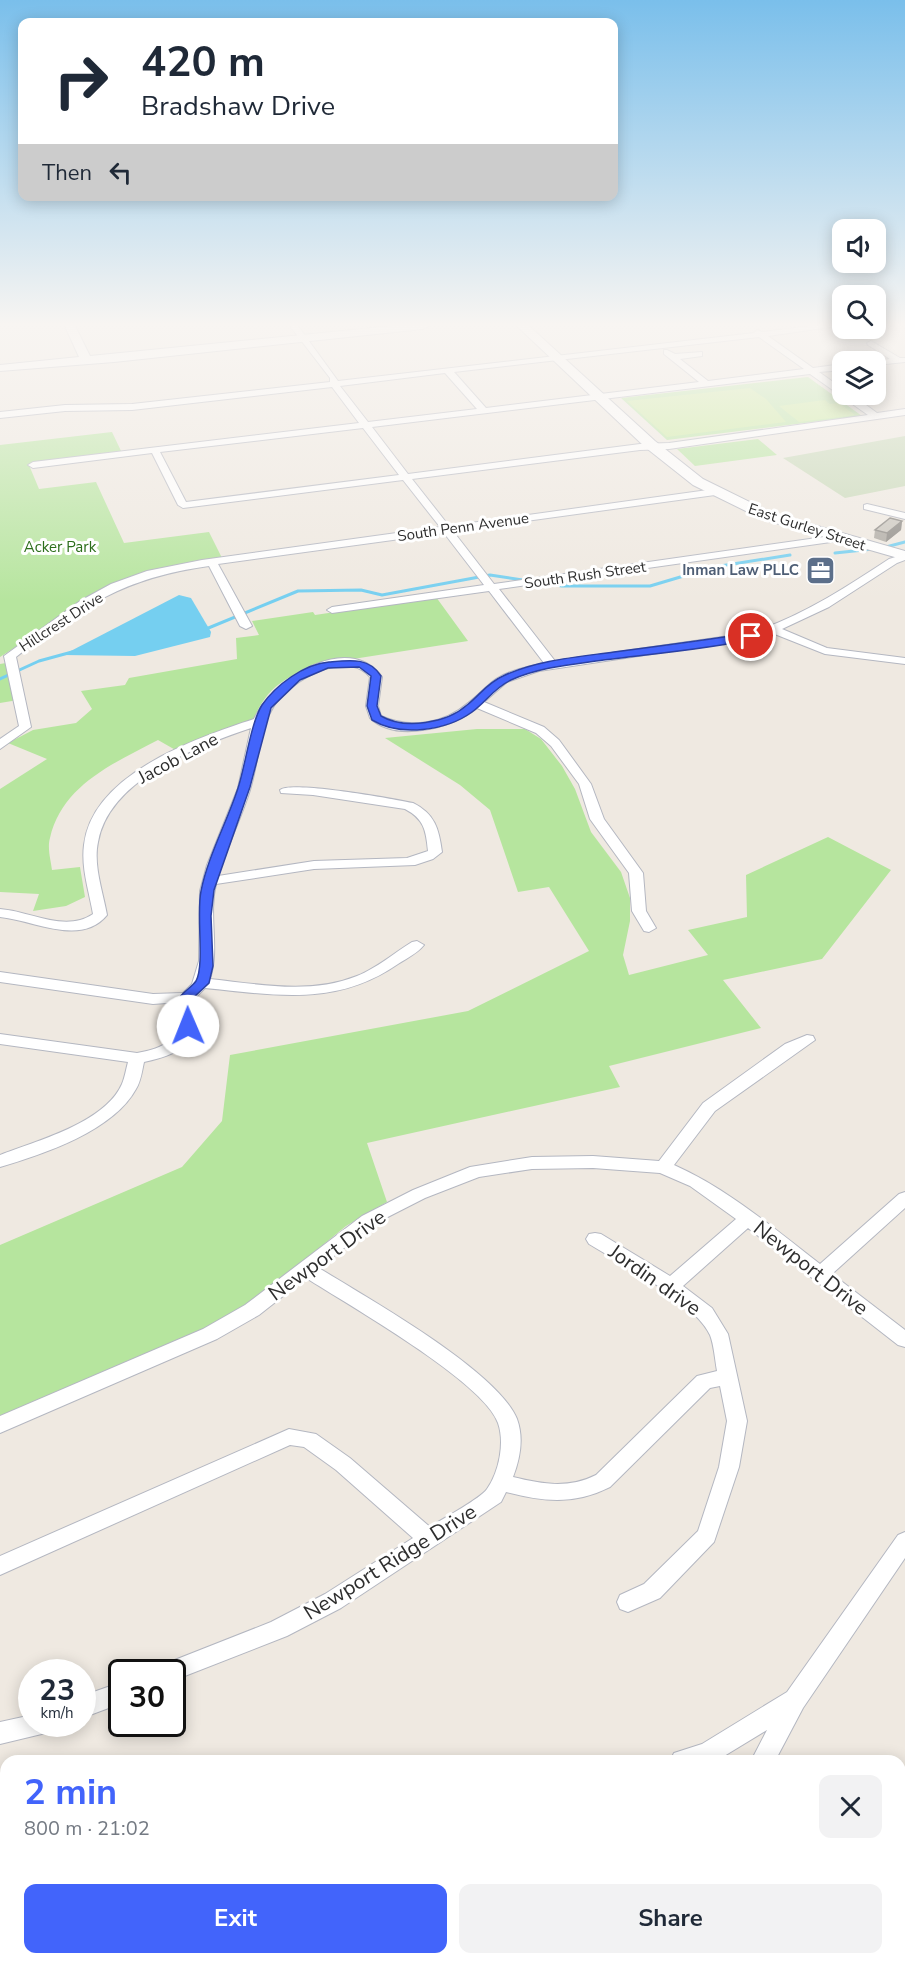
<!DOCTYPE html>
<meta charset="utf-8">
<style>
:root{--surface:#fff;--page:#f2f2f3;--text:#1f2937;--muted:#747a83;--accent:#4264fb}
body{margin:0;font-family:"Nunito Sans",sans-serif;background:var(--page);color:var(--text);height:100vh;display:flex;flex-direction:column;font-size:22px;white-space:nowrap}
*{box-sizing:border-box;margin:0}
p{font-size:20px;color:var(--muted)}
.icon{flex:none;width:33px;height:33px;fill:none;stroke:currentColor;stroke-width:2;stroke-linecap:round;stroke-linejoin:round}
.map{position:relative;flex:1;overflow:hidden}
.drawer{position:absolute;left:0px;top:1755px;width:906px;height:210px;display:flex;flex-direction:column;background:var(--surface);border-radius:18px 18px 0 0;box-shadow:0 3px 15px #0003}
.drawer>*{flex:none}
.top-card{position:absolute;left:18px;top:18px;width:600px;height:183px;border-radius:12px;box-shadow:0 3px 15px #0003;background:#fff;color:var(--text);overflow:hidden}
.tools{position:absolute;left:832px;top:219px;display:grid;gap:12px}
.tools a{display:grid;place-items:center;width:54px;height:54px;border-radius:12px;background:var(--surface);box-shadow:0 3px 15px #0003;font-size:30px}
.speed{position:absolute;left:18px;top:1659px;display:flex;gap:12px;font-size:30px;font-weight:700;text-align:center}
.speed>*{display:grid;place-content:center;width:78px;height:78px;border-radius:50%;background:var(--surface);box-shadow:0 3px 15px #0003;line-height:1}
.speed small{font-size:15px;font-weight:400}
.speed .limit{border:3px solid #111;border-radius:9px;background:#fff;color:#111}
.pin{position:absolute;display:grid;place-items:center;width:51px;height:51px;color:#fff;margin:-26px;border:3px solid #fff;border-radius:50%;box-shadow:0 2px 6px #0007}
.me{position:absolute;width:66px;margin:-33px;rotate:359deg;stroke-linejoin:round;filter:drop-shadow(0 0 4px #0008)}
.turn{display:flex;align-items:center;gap:21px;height:126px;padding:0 24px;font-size:27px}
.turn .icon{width:78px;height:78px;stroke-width:2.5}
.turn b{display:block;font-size:42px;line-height:51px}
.then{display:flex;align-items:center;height:57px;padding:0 24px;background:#0003;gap:12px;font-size:22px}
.round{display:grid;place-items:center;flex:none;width:63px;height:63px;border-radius:12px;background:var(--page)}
.summary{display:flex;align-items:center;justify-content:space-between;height:102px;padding:0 24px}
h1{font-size:36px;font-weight:700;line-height:45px;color:var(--accent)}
.cta{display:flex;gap:12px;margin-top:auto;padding:12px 24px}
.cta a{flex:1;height:69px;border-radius:12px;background:var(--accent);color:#fff;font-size:24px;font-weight:700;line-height:69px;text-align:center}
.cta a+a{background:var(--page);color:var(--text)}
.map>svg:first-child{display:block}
</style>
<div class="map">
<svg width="905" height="1965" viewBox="0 0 905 1965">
<rect width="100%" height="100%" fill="#efe9e1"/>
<path fill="#b6e59e" d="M808,377l54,39 -195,24 -46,-42z
M112,432l10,21 -93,12 10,24 57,-7 28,61 85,-11 13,26 -77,14 -28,10 -117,75v-212z
M758,439l19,16 -82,11 -18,-17z
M436,597l32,44 -147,23c-34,12 -54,22 -67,55l-75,33 -21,-12c-44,23 -96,45 -108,98 -3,10 1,23 2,32l28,-3 5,30 -19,9 -33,5 6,-17 -39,-2v-103l47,-30 -39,-16 25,-13 43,-7 16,-14 -11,-18 44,-6 4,-7 108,-19 -1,-21 23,-3 -7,-14 61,-9 2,3z
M6,663l12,37 -18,3v-39z
M477,729h48l16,10 21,27 13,23 16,43 30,40 9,26v23l-7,34 6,20 79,-20 -20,-25 59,-13 -1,-42 82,-38 63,33 -69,89 -99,21 38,48 -152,38 11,21 -253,56 20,59 -41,24 -78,64 -55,35 -213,93v-173l182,-78 40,-46 8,-66 238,-44 121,-60 -40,-64 -31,5 -28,-82 -30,-25 -75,-47z"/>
<path fill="#c8d9b8" d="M905,436v50l-60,12 -62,-40z"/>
<path fill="#c9ec9a" d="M750,388l16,11 20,23 -119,15 -40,-36z
M825,400l5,4 9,-1 16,12 -56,7 -20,-16z"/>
<path fill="#75cff0" d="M179,595l12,3 20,34 -1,5 -75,19 -72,-1z"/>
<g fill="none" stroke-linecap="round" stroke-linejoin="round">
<path stroke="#75cff0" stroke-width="3" d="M886,547l19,-5
M835,553l38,-4
M206,629l92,-38 63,-1 21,5 108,-20 72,11h88l64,-19 76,-12
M0,679l39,-18 33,-9"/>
<defs>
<path id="minor" d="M290,326h8l40,55 416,-48 3,-3 5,2 49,-6h26l-69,10 45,32 30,-4v6l-24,2 24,17v5h8l26,19 28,-4v6l-236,34 -29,1 -228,29 37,47 266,-37 5,3 -5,3 -262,36 41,53 344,-49 5,3 -5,3 -339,48 56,72 195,-28c51,-16 95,-45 139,-74l16,-5v6l-8,3 -68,44 -47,22 45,19 78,10v6l-80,-10 -53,-21 -21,6 -212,32 -32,11 -23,20 60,25 15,13 32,44 13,35 39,54 3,38 10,17 -7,4 -5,-1 -12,-20 -3,-38 -39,-54 -11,-35 -28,-38 -15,-13 -59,-25c-24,20 -81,35 -107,10l-4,-12 4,-29c-10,-12 -23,-12 -37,-10 -12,2 -24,8 -34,15 -43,27 -36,65 -49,108 -9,29 -23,56 -32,86l96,-15 93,-3 21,-7c-2,-21 -4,-32 -23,-42l-92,-14 -32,-2 -1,-3c10,-10 114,9 133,13 22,11 26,26 29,49l-9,7 -18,6 -101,4 -98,15c-8,32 4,64 -6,95 48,5 100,16 147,-3 20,-8 37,-23 55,-34l5,-1 7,4c-6,8 -17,13 -26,19 -62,43 -122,31 -193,24l-10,10c2,43 -9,55 -51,64 -2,9 -3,19 -8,27 -23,42 -92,65 -136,78v-12c36,-14 105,-32 122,-71 3,-7 4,-15 6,-22l-128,-18v-10l137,19c33,-6 46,-16 43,-51l-27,2 -153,-22v-10l153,22 30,-1 9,-9 7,-23 1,-70 7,-26 31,-77 13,-60c-53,18 -142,51 -153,114 -5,23 5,50 9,73 -26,32 -74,5 -107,2v-8c30,2 65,24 93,5 -4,-23 -12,-46 -9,-69 8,-71 112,-107 170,-126 18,-39 94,-89 128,-42l-4,29 3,10c29,13 63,8 87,-13 10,-7 18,-17 28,-24 14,-9 32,-12 48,-16l-55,-72 -157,22 -5,-3 5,-3 152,-22 -40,-52 -226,31 34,62 -6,3 -6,-3 -31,-60c-86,12 -126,40 -193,91l15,70 -31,22v-10l19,-13 -15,-70 76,-55 31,-17 36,-13 55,-11 238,-33 -37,-47 -220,28 -5,-3 -26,-52 -119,15 -5,-3 5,-3 326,-39 -27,-36 -200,23 -67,1 -65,7v-6l65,-7 67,-1 198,-22v-4zM759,337l45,32 -96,12 -28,-22 22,-3v-4l-27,2 -8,-4h-3v4l35,28 -213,26 -32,-36zM445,373l32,36 -109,13 -28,-36zM810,374l58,41 -199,28 -29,1 -232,30 -36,-47zM363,428l36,47 -213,27 -26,-50z
M871,341l29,17h5v4l-29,3v-3l-3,-1 17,-2 -22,-14 -1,-2z
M867,504l38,9v6l-41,-10v-4z
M807,1035l6,1 2,4 -100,71 -41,54c54,24 99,63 146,99l79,-70 6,-2v16l-73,66 73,56v17l-7,-2 -150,-117 -65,58 29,22 16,26 19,87 -8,46 -25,75 -54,56 -32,14 -8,-3 -3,-7 3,-7 24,-11 54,-53 21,-64 8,-46 -7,-35 -10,2 -100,99c-36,18 -66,15 -104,5l-5,10 -160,106 -54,28 -115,45v-9h-13l3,-7 109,-43 54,-28 88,-56 -77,-68 -32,-23 -14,-2 -290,130v-19l289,-127 27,5 34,24 80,69c12,-8 50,-28 57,-38 12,-17 18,-46 11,-66 -14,-41 -151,-119 -192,-145l-47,37 -42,24 -217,94v-17l203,-87 42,-24 117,-89 51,-26 57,-23 62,-10 61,-1 66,5 44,-58 82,-59zM593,1168l67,5 30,13 46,33 -66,57 -69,-42 -6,-1 -6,1 -3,5 3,5c31,19 106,58 121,91 4,10 5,25 7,36l-20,5 -101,99c-28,14 -54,9 -83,2 7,-18 11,-39 4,-58 -20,-49 -150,-121 -198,-151l55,-44 51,-26 54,-21 53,-8z
M905,1532v26l-102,150 -28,53h-24l16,-31 -51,31h-46l4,-8 28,-9 85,-52 111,-157z
M122,1682v21l-40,15v-22z
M32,1715v9h21l-3,8 -50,12v-22z
M341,1959h30l-3,6h-30z
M617,1959h28l-3,6h-28z"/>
<path id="tertiary" d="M65,326h10l15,30 302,-30h36l-5,3 -309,33 -114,9v-6l79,-8z"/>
<path id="secondary" d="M517,326h12l126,115 48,38 69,34 133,38v9l-143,-41 -69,-34 -48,-38z"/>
</defs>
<use href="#minor" stroke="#b4b7c1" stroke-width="2"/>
<use href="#tertiary" stroke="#b4b7c1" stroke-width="2"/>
<use href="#secondary" stroke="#b4b7c1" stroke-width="2"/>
<use href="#minor" fill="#fff" fill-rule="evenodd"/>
<use href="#tertiary" fill="#fff" fill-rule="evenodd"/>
<use href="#secondary" fill="#fff" fill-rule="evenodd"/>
</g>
<path fill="#afaba4" d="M902,521l-1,9 -15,12 -12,-4 1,-8z"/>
<path fill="#8e8b86" d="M902,521l-1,9 -15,12 1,-9z"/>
<path fill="#cbc7bf" stroke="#8e8b86" stroke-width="1.5" d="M890,518l12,3 -15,12 -12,-3z"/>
<linearGradient id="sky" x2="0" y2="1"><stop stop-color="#7abfeb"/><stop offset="0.54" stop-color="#f8f5f2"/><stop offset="1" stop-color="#f8f5f2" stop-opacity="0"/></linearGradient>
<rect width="905" height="601" fill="url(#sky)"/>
<path fill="#4264fb" stroke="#2b41a3" stroke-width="1.5" d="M751,633l5,3 -1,3c-52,11 -107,15 -159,22 -29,4 -58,7 -85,19 -17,8 -25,22 -39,32 -26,19 -72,25 -100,8l-5,-14 4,-30 -12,-9 -31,1 -28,12 -29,28 -21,79 -36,103 -3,26 2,50 -4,17 -16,15 2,28 -3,4h-9l-3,-33c4,-6 12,-10 16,-16 9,-16 0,-67 5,-90 7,-35 26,-69 37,-103 7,-21 13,-66 24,-83 14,-20 42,-41 67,-43 21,-2 40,-5 52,14l-4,30 4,10c24,14 66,7 86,-11 13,-10 20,-22 36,-29 34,-16 74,-19 111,-24 46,-6 92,-12 137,-19z"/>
<defs>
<symbol id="office-square" viewBox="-11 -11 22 22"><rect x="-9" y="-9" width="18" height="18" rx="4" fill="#5c6f8a" stroke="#fff"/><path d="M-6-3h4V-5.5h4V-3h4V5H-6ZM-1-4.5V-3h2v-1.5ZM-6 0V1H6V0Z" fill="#fff"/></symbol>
</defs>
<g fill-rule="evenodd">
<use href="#office-square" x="804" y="554" width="33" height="33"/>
</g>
<g text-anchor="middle" stroke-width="6" stroke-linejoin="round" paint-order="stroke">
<g font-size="15" fill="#2e2e2e" stroke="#fff">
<text transform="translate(463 527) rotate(-8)" y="5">South Penn Avenue</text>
<text transform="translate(807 527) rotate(18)" y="5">East Gurley Street</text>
<text transform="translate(585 575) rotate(-8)" y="5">South Rush Street</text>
<text transform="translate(61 622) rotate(-33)" y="5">Hillcrest Drive</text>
</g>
<g font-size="15" fill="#2c6e1b" stroke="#fff">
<text x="60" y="552">Acker Park</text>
</g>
<g font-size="15" font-weight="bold" fill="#4e5e75" stroke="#fff" text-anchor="end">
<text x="799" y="575">Inman Law PLLC</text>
</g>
<g font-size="18" fill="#2e2e2e" stroke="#fff">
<text transform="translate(178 758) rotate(-28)" y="6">Jacob Lane</text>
</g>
<g font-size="21" fill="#2e2e2e" stroke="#fff">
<text transform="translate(327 1255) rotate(-36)" y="7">Newport Drive</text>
<text transform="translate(811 1268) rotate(38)" y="7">Newport Drive</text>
<text transform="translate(655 1280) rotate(35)" y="7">Jordin drive</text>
<text transform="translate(390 1562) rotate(-32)" y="7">Newport Ridge Drive</text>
</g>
</g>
</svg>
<div class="tools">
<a><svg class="icon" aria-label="sound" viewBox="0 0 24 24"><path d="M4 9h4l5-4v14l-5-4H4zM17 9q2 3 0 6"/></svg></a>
<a><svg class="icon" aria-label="search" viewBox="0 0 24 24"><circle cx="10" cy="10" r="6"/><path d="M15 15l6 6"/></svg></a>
<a><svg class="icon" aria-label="layers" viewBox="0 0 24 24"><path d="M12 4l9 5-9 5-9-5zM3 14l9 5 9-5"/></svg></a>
</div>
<div class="speed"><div>23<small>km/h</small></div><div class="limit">30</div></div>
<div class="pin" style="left:751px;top:636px;background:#d93025"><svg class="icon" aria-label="arrive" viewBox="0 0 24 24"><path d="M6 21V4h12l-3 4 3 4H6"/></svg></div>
<svg class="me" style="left:188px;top:1026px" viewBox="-20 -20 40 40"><circle r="19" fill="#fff"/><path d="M0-13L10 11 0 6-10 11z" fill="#4264fb"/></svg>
<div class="top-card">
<div class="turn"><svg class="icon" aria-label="right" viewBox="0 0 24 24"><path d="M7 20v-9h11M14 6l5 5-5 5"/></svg><div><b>420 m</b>Bradshaw Drive</div></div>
<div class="then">Then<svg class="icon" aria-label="left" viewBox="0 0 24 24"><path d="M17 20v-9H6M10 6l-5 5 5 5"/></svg></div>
</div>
<section class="drawer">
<div class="summary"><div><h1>2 min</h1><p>800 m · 21:02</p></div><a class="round"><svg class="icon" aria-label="close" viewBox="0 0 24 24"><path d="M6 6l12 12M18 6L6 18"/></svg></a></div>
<div class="cta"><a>Exit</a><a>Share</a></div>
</section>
</div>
